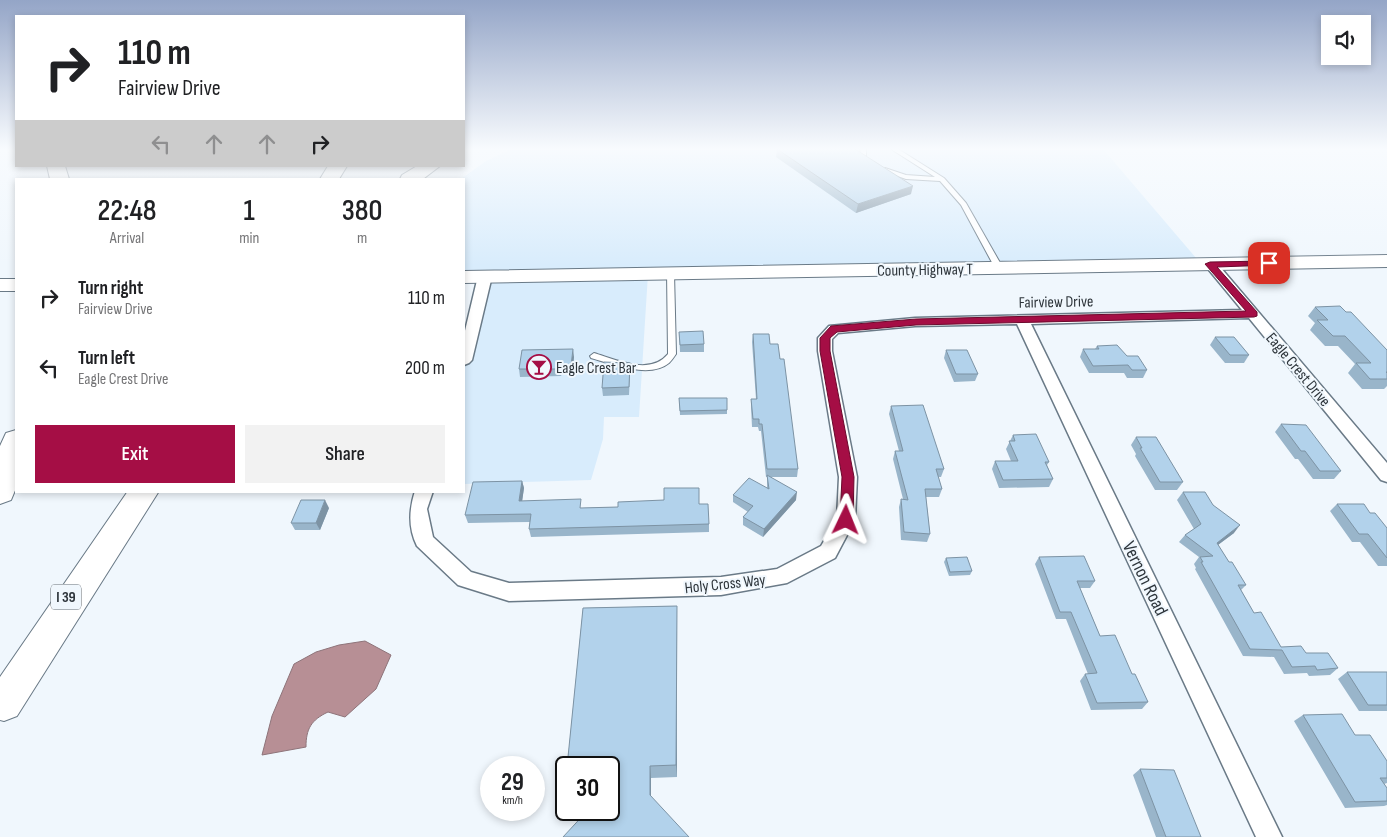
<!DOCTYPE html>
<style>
:root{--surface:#fff;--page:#f2f2f2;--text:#202124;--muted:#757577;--accent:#a50e45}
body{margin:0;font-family:"Sofia Sans Condensed",sans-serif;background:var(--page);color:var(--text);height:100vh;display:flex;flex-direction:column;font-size:19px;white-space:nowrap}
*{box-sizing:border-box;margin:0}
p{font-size:16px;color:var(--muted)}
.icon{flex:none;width:28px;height:28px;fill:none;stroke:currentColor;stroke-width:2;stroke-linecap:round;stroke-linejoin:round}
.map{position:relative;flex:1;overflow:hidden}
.side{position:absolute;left:15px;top:178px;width:450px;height:315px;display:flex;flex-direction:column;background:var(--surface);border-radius:0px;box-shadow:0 2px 8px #0003}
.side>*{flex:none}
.banner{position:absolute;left:15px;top:15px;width:450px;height:152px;border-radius:0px;box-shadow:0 2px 8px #0003;background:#fff;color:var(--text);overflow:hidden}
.fabs{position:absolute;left:1321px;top:15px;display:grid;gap:10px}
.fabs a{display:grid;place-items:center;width:50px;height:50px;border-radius:0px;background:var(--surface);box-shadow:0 2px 8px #0003;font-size:25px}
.speed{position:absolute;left:480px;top:756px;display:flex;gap:10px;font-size:25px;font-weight:700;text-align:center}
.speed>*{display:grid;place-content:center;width:65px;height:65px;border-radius:50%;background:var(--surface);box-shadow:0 2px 8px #0003;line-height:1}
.speed small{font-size:12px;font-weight:400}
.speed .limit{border:2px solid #111;border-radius:8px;background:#fff;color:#111}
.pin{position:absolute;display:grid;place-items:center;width:42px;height:42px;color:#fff;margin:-21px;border-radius:10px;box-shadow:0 2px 8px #0006}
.me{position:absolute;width:55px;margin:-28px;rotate:2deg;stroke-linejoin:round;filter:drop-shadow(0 0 4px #0008)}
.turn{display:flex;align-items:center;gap:18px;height:105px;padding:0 20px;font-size:22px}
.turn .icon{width:65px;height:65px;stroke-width:2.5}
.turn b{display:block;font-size:35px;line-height:42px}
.lanes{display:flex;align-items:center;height:48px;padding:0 20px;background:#0003;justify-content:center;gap:25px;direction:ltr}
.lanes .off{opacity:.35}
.eta{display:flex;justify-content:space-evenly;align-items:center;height:85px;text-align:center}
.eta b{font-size:30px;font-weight:600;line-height:35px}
.button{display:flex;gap:10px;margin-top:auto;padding:10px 20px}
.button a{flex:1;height:58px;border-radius:0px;background:var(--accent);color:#fff;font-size:20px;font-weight:600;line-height:58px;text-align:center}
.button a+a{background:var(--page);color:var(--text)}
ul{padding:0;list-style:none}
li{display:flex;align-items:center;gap:15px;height:70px;padding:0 20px}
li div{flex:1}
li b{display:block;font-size:19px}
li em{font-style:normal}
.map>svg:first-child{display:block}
</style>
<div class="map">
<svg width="1387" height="837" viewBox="0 0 1387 837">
<rect width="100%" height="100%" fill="#f0f7fd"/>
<path fill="#d8ecfc" d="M511,149h592l99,116 -554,9 -9,143h-35l-1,22 -12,41 -127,4v-124l12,-42 8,-42 -20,1v-98h-3l25,-18z"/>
<path fill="#b78f95" stroke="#8e747a" d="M365,641l26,14 -15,34 -31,28 -17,-5c-17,8 -22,17 -22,35l-44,8 10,-39 22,-52 22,-12 23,-7z"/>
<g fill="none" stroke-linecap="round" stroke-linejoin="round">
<defs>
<path id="lane" d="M860,149h6v10l-5,-1z
M891,149h7l46,29 22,25 37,65 -4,2 -4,-2 -34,-63 -21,-24 -34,-2 -23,-8 -1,-1 3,-2 21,7 29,2z
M667,271h6l1,2 2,81c-2,3 -5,7 -7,9 -19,16 -57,1 -78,-5l-1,-2 4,-3c23,7 56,23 74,1z"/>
<path id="street" d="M1210,260l5,1 172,202v19l-6,-2 -132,-162 -218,6 251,513h-26l-239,-513 -102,2 -77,7 -6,6v12l25,126 -2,43 -20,38 -48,25 -66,12 -212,6 -51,-16 -41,-39c-9,-18 -8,-36 -2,-55h18l-6,18 6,28 38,35 38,11 212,-6 56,-8 44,-23 16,-27 2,-42 -21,-126v-13l11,-12 86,-8 327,-8 -38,-46z
M485,272l7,4 -20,84 -3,3 -5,2v-30l14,-59z"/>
<path id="secondary" d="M1387,255v12l-923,16v-12z
M0,279h16v12h-16z"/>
<path id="highway" d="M47,166h18l4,13h-19z
M328,166h19l-8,13h-19z
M417,166h23l-17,13h-23l2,-4z
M16,430v58l-5,12 -11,4v-58l6,-13z
M128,491h31l-142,225 -13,5 -4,-1v-43z"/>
</defs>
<use href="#lane" stroke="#6a7a87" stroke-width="2"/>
<use href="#street" stroke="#6a7a87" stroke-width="3"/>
<use href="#secondary" stroke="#6a7a87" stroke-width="2"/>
<use href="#highway" stroke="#6a7a87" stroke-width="2"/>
<use href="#lane" fill="#fff" fill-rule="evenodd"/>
<use href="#street" fill="#fff" fill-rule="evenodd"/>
<use href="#secondary" fill="#fff" fill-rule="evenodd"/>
<use href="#highway" fill="#fff" fill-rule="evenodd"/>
</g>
<path fill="#99b5ca" d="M777,149l134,45 -55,19 -80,-56z
M1315,307l72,43v36l-3,3h-22l-14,-16 7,-9 -17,-18h-13l-15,-16 5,-7 -7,-7z
M679,332l25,12v8h-24z
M753,334l17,10 10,15 18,110 -1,8h-26l25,23 -33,37 -20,-12v-8l5,-5 -15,-10v-7l34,-7v-11h-1l-5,-46h-2l-1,-4h-6l-1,-20v-8h5l-4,-57z
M1215,337l34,18 -5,8h-19l-15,-18z
M1097,346l30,10 20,14 -4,8h-16l-3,-5h-35l-9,-16 3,-8h12z
M946,350l32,24 -3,7 -21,1 -10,-24z
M574,357l-2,17h-10l-1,2 -41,1 -1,-8z
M630,371l-1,24 -26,1 -1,-8z
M679,398h48v16l-47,1z
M891,406l53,63 -3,8h-3l4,12 -3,8h-13l4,37 -3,8 -26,-2 -2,-33 2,-8h2l-10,-40 2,-8h4l-10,-37z
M1281,424l60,47 -7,8h-21l-15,-20h-3l-20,-27z
M1013,435l36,27 -2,3 6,14 -4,8 -50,1 -7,-19 3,-8h16l-5,-12z
M1136,437l47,45 -6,8h-22l-20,-34 1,-2 -5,-9z
M522,481l2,7 -2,13 60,7 36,-1 46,-7 35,4 10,20v8l-178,5 -2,-8 1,-7 -62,1 -3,-8z
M1183,492l30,13 21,28 -16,12 11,17 17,23 -5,5 13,23 27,34 25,6 32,15 -8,7 -21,1 -2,-3 -23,1 -10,-17 -31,-1 -48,-87 1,-1 -2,-4 5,-7 -20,-15 6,-7 9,-6 -17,-29z
M1337,504l33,9 17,15v38h-9l-18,-24h-8l-22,-31z
M329,508l-9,22h-25l-4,-7z
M1039,557l56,24 -5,7h-10l20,48 32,38 16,28 -6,7 -51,1 -11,-29 5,-7h3l-22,-55h-10l-21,-55z
M946,558l26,13 -2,4 -21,1 -5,-14z
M677,606v171l-26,1v18l-42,14v-42h-42l16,-160z
M1347,672h40v39h-28l-21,-32z
M1303,715l52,20 32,26v22l-3,1 3,4v17l-3,1 -39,2 -51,-87z
M1140,769l61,68h-45l-23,-62z"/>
<path fill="#7d93a4" d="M913,186l-2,8 -55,19 2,-9z
M573,349l1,8 -2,17 -1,-8z
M522,481l2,7 -3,21 -2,-8z
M797,492l-1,8 -33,37 1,-8z
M325,500l4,8 -9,22 -4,-7z
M1240,525l-6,8 -23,17 6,-7z
M677,606v171l-1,-12z
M650,766l1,12v28l-1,-11z"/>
<path fill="#b2d2eb" stroke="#7d93a4" d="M777,149h78l58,37 -55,18z
M1340,306l6,6h5l36,38v22h-1l1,1v6h-17l-14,-16h15l-26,-27h-12l-16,-16h11l-13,-13z
M703,331l1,13 -24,1 -1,-13z
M753,334h16l1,10h8l2,15h4l14,110h-31l-5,-45h-3v-5h-6l-2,-20h6z
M1215,337h19l15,18h-19z
M1117,345l10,11h11l9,14h-15l-4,-5 -35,1 -10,-17h16l-2,-3z
M573,349l-2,17 -10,1 -1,2h-41l3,-19z
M946,350h21l11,24h-22z
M604,362l26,1 -1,24 -27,1z
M679,398h48v12l-47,1z
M923,405l21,64h-8l6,20h-17l5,45 -26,-2 -3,-33 7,1 -13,-49h8l-12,-45z
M1281,424l25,1 35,46h-21l-15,-20h-4z
M1036,434l13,28h-4l8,17 -50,1 -8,-19h23l-9,-20h6l-2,-6z
M1136,437h20l27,45h-23l-20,-34h2z
M767,475l30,17 -33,37 -21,-12 10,-11 -20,-11 16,-17 20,11z
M522,481l-3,20 62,-2 -1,9 38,-1v-5l46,-2v-12h35v16h9l1,20 -180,5 2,-15 -66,1 8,-33z
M1183,492h22l8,13 27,20 -23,18 12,19h3l14,23h-8l16,28 7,-1 20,35 20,-1 5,7h22l10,15 -21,2 -2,-4 -23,1 -10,-17 -32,-1 -49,-87h2l-3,-5 13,-1 -28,-21 16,-11z
M301,500h24l-9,23h-25z
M1337,504h27l6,9h5l12,15v30l-19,-24h-9z
M1084,556l11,25h-18l23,55 15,-1 17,39h3l13,28 -51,1 -12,-29 12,-1 -26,-61h-11l-21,-55z
M967,557l5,14 -22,1 -4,-14z
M677,606l-1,159 -26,1v29l39,42h-126l25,-27h21v-42h-7v-2l-35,1 16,-159z
M1347,672h40v33h-19z
M1342,714l13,21h15l17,26v17h-7l7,10v13l-32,1 -52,-87z
M1140,769l34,1 27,67h-35z"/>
<linearGradient id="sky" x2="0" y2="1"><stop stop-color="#94a5c7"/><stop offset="0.56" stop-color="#f8fbfe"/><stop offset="1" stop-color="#f8fbfe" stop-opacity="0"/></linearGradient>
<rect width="1387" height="266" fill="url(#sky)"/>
<path fill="#a50e45" stroke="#6b092d" d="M1269,261l5,2 -2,2 -55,2 40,45v4l-3,1 -338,8 -79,7 -7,6v13l24,126 -1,43 -2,4 -5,2 -4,-2 -2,-4 2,-43 -22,-126v-13l11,-12 85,-7 330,-8 -41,-47 5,-2z"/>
<defs>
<symbol id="bar-ring" viewBox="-11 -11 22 22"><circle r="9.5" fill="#f0f7fd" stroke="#a50e45" stroke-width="1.5"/><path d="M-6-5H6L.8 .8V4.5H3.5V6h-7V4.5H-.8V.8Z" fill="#a50e45"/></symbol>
</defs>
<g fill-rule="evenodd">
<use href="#bar-ring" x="525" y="353" width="28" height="28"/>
</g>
<g text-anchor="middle" stroke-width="4" stroke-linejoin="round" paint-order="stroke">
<rect fill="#f0f7fd" stroke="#686e74" stroke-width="1" x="51" y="584.5" width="30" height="25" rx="4"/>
<g font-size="15" font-weight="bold" fill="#2d343a">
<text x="66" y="602">I 39</text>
</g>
<g font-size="16" fill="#2d343a" stroke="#f0f7fd">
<text transform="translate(925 269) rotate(-1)" y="6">County Highway T</text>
<text transform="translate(1056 301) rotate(-1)" y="6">Fairview Drive</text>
<text transform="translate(1299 369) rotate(50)" y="6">Eagle Crest Drive</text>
<text transform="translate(725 583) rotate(-6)" y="6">Holy Cross Way</text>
</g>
<g font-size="16" fill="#2d343a" stroke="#f0f7fd" text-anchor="start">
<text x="556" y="373">Eagle Crest Bar</text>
</g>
<g font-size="19" fill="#2d343a" stroke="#f0f7fd">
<text transform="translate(1146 578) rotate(64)" y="7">Vernon Road</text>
</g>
</g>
</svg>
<div class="fabs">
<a><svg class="icon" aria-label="sound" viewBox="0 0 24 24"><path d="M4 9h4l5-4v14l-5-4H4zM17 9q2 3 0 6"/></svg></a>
</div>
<div class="speed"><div>29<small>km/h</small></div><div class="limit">30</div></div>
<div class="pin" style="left:1269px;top:263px;background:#d93025"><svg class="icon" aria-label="arrive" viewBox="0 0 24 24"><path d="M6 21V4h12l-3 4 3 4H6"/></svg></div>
<svg class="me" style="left:846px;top:520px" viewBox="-20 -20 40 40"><path d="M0-17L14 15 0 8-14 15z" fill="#a50e45" stroke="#fff" stroke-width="4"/></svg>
<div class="banner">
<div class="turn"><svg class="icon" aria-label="right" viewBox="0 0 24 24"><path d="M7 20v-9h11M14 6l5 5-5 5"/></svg><div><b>110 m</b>Fairview Drive</div></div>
<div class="lanes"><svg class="icon off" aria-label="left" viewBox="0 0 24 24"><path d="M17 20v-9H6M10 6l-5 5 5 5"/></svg><svg class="icon off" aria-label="ahead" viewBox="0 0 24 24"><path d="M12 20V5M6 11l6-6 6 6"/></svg><svg class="icon off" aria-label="ahead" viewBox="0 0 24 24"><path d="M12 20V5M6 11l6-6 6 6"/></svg><svg class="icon" aria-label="right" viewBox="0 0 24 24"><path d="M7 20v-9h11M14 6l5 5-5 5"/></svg></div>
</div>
<section class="side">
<div class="eta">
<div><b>22:48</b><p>Arrival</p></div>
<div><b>1</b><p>min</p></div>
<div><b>380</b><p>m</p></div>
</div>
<ul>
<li><svg class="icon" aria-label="right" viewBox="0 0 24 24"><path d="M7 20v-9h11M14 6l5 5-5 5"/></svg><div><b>Turn right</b><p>Fairview Drive</p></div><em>110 m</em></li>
<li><svg class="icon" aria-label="left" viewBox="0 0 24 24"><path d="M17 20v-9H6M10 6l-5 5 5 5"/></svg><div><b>Turn left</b><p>Eagle Crest Drive</p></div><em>200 m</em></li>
</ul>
<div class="button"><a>Exit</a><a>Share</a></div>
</section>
</div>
